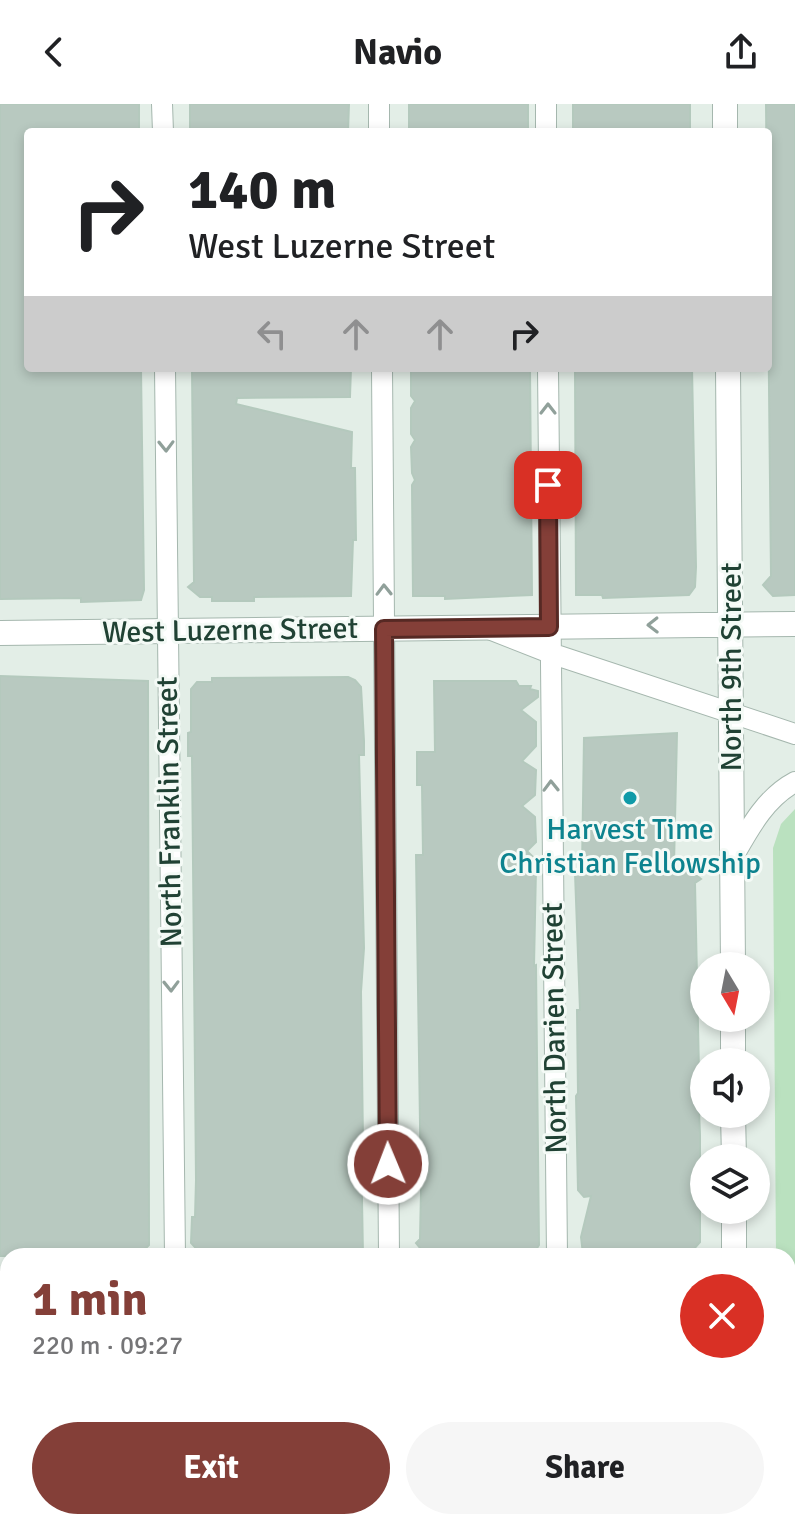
<!DOCTYPE html>
<meta charset="utf-8">
<style>
:root{--surface:#fff;--page:#f6f6f6;--text:#202124;--muted:#757577;--accent:#843f38}
body{margin:0;font-family:Signika,sans-serif;background:var(--page);color:var(--text);height:100vh;display:flex;flex-direction:column;font-size:30px;white-space:nowrap}
*{box-sizing:border-box;margin:0}
p{font-size:26px;color:var(--muted)}
.icon{flex:none;width:44px;height:44px;fill:none;stroke:currentColor;stroke-width:2;stroke-linecap:round;stroke-linejoin:round}
.map{position:relative;flex:1;overflow:hidden}
.details{position:absolute;left:0px;top:1144px;width:796px;height:282px;display:flex;flex-direction:column;background:var(--surface);border-radius:24px 24px 0 0;box-shadow:0 4px 12px #0003}
.details>*{flex:none}
.hud{position:absolute;left:24px;top:24px;width:748px;height:244px;border-radius:8px;box-shadow:0 4px 12px #0003;background:#fff;color:var(--text);overflow:hidden}
.needle{width:52px;rotate:170deg}
.buttons{position:absolute;left:690px;top:848px;display:grid;gap:16px}
.buttons a{display:grid;place-items:center;width:80px;height:80px;border-radius:50%;background:var(--surface);box-shadow:0 4px 12px #0003;font-size:40px}
.pin{position:absolute;display:grid;place-items:center;width:68px;height:68px;color:#fff;margin:-34px;border-radius:16px;box-shadow:0 4px 12px #0006}
.me{position:absolute;width:88px;margin:-44px;rotate:359deg;stroke-linejoin:round;filter:drop-shadow(0 0 6px #0008)}
.turn{display:flex;align-items:center;gap:28px;height:168px;padding:0 32px;font-size:36px}
.turn .icon{width:104px;height:104px;stroke-width:2.5}
.turn b{display:block;font-size:56px;line-height:68px}
.lanes{display:flex;align-items:center;height:76px;padding:0 32px;background:#0003;justify-content:center;gap:40px;direction:ltr}
.lanes .off{opacity:.35}
.round{display:grid;place-items:center;flex:none;width:84px;height:84px;border-radius:42px;background:var(--page)}
.head{display:flex;align-items:center;justify-content:space-between;height:136px;padding:0 32px}
h1{font-size:48px;font-weight:800;line-height:60px;color:var(--accent)}
.button{display:flex;gap:16px;margin-top:auto;padding:16px 32px}
.button a{flex:1;height:92px;border-radius:48px;background:var(--accent);color:#fff;font-size:32px;font-weight:800;line-height:92px;text-align:center}
.button a+a{background:var(--page);color:var(--text)}
header{display:flex;justify-content:space-between;align-items:center;height:104px;padding:0 32px;background:var(--surface);font-size:36px;font-weight:800}
.map>svg:first-child{display:block}
</style>
<header><svg class="icon" aria-label="back" viewBox="0 0 24 24"><path d="M15 5l-7 7 7 7"/></svg>Navio<svg class="icon" aria-label="share" viewBox="0 0 24 24"><path d="M12 15V3M7 8l5-5 5 5M5 13v7h14v-7"/></svg></header>
<div class="map">
<svg width="795" height="1425" viewBox="0 0 795 1425">
<rect width="100%" height="100%" fill="#e3eee7"/>
<path fill="#bae1bf" d="M795,705v720h-17v-7h10v-266h-12l-3,-408 8,-24z"/>
<path fill="#b8c9c0" stroke="#b4c9bd" stroke-width="2" d="M0,0h139v28h-111v236h113l3,222 -3,10 -60,2v-4l-81,1z
M190,0h159l-1,28h-158z
M409,0h119v28h-119z
M573,0h117v28h-117z
M766,0h29v491l-22,1 -10,-11 8,-9z
M192,264h159l-1,29 -113,1 -1,6 116,28 -1,36h4l1,72h-3l-2,56 -97,1v4h-42v-4h-12l-12,-10 6,-5z
M411,264h119l2,227 -87,4v-3h-32l-1,-111 3,-5 -3,-7 -1,-26 4,-7 -4,-6v-26l4,-7 -4,-5z
M575,264h117l4,199 -1,20 -6,8 -86,3 -1,-3h-26z
M0,572l148,5 1,564 -11,11h-138z
M348,573l7,3 6,7 3,54v14h-5l5,193 -3,44 2,151h-2l2,113 -161,-1 -11,-12 1,-26h3l1,-37 -4,-424h-4v-23l3,-1v-43l6,-7h15v-4z
M434,577h82l3,5h12l-1,3 8,2v6l-17,13 15,12v24l-14,15 14,9 -1,25 -13,11 13,11 1,25 -9,9 12,12 -3,5 -2,98 2,-1 3,280 -5,8h-23v3h-75l-15,-2v-5l-5,-6 4,-4 1,-48 -5,-336h7l-1,-70h-5v-33h18z
M677,629l-3,132 1,3h12l14,11 -6,4 4,190 -3,34 3,3 1,25v107l-7,8 -66,1 -7,2v3l-37,-2 -2,-17 10,-41 -7,1 -6,-7 -2,-94 2,-3 -1,-83h3l-5,-137 7,-5 2,-130z"/>
<g fill="none" stroke-linecap="round" stroke-linejoin="round">
<defs>
<path id="minor" d="M162,0l1,28
M379,0v28
M546,0v28
M165,264l10,888
M382,264l7,888
M548,264l9,888
M489,525l61,24 245,81
M733,753c16,-28 32,-59 62,-75
M0,1185h8
M177,1418v7
M391,1418v7
M559,1418v7"/>
<path id="tertiary" d="M725,0v28
M728,264l5,598
M0,529l795,-9
M733,914v44
M733,1010l1,44
M734,1106v46
M737,1418l1,7"/>
</defs>
<use href="#minor" stroke="#a5b7ae" stroke-width="22"/>
<use href="#tertiary" stroke="#a5b7ae" stroke-width="26"/>
<use href="#minor" stroke="#fff" stroke-width="20"/>
<use href="#tertiary" stroke="#fff" stroke-width="24"/>
</g>
<defs><path id="oneway-chevron" d="M-2-3.5L2.5 0L-2 3.5" fill="none" stroke-width="1.6" stroke-linecap="round" stroke-linejoin="round" transform="scale(2)"/></defs>
<g stroke="#90a09a">
<use href="#oneway-chevron" transform="translate(548 305) rotate(-90)"/>
<use href="#oneway-chevron" transform="translate(166 342) rotate(89)"/>
<use href="#oneway-chevron" transform="translate(384 486) rotate(-91)"/>
<use href="#oneway-chevron" transform="translate(653 521) rotate(179)"/>
<use href="#oneway-chevron" transform="translate(551 682) rotate(-91)"/>
<use href="#oneway-chevron" transform="translate(171 882) rotate(89)"/>
</g>
<g fill="none" stroke-linecap="round" stroke-linejoin="round">
<defs>
<path id="route" d="M388,1060l-4,-535 165,-2 -1,-142"/>
</defs>
<use href="#route" stroke="#562924" stroke-width="20"/>
<use href="#route" stroke="#843f38" stroke-width="14"/>
</g>
<circle fill="#0f9aa8" stroke="#f4faf6" stroke-width="3" cx="630" cy="694" r="8"/>
<g text-anchor="middle" stroke-width="6" stroke-linejoin="round" paint-order="stroke">
<g font-size="30" fill="#204234" stroke="#f4faf6">
<text transform="translate(230 526) rotate(-1)" y="10">West Luzerne Street</text>
<text transform="translate(731 563) rotate(-90)" y="10">North 9th Street</text>
<text transform="translate(169 708) rotate(-91)" y="10">North Franklin Street</text>
<text transform="translate(554 924) rotate(-91)" y="10">North Darien Street</text>
</g>
<g font-size="30" fill="#0d838f" stroke="#f4faf6">
<text x="630" y="735">Harvest Time<tspan x="630" dy="34">Christian Fellowship</tspan></text>
</g>
</g>
</svg>
<div class="buttons">
<a><svg class="needle" viewBox="-14 -14 28 28"><path d="M0-13l5 13h-10z" fill="#e53935"/><path d="M0 13l5-13h-10z" fill="#757577"/></svg></a>
<a><svg class="icon" aria-label="sound" viewBox="0 0 24 24"><path d="M4 9h4l5-4v14l-5-4H4zM17 9q2 3 0 6"/></svg></a>
<a><svg class="icon" aria-label="layers" viewBox="0 0 24 24"><path d="M12 4l9 5-9 5-9-5zM3 14l9 5 9-5"/></svg></a>
</div>
<div class="pin" style="left:548px;top:381px;background:#d93025"><svg class="icon" aria-label="arrive" viewBox="0 0 24 24"><path d="M6 21V4h12l-3 4 3 4H6"/></svg></div>
<svg class="me" style="left:388px;top:1060px" viewBox="-20 -20 40 40"><circle r="17" fill="#843f38" stroke="#fff" stroke-width="3"/><path d="M0-11L8 9 0 5-8 9z" fill="#fff"/></svg>
<div class="hud">
<div class="turn"><svg class="icon" aria-label="right" viewBox="0 0 24 24"><path d="M7 20v-9h11M14 6l5 5-5 5"/></svg><div><b>140 m</b>West Luzerne Street</div></div>
<div class="lanes"><svg class="icon off" aria-label="left" viewBox="0 0 24 24"><path d="M17 20v-9H6M10 6l-5 5 5 5"/></svg><svg class="icon off" aria-label="ahead" viewBox="0 0 24 24"><path d="M12 20V5M6 11l6-6 6 6"/></svg><svg class="icon off" aria-label="ahead" viewBox="0 0 24 24"><path d="M12 20V5M6 11l6-6 6 6"/></svg><svg class="icon" aria-label="right" viewBox="0 0 24 24"><path d="M7 20v-9h11M14 6l5 5-5 5"/></svg></div>
</div>
<section class="details">
<div class="head"><div><h1>1 min</h1><p>220 m · 09:27</p></div><a class="round" style="background:#d93025;color:#fff"><svg class="icon" aria-label="close" viewBox="0 0 24 24"><path d="M6 6l12 12M18 6L6 18"/></svg></a></div>
<div class="button"><a>Exit</a><a>Share</a></div>
</section>
</div>
